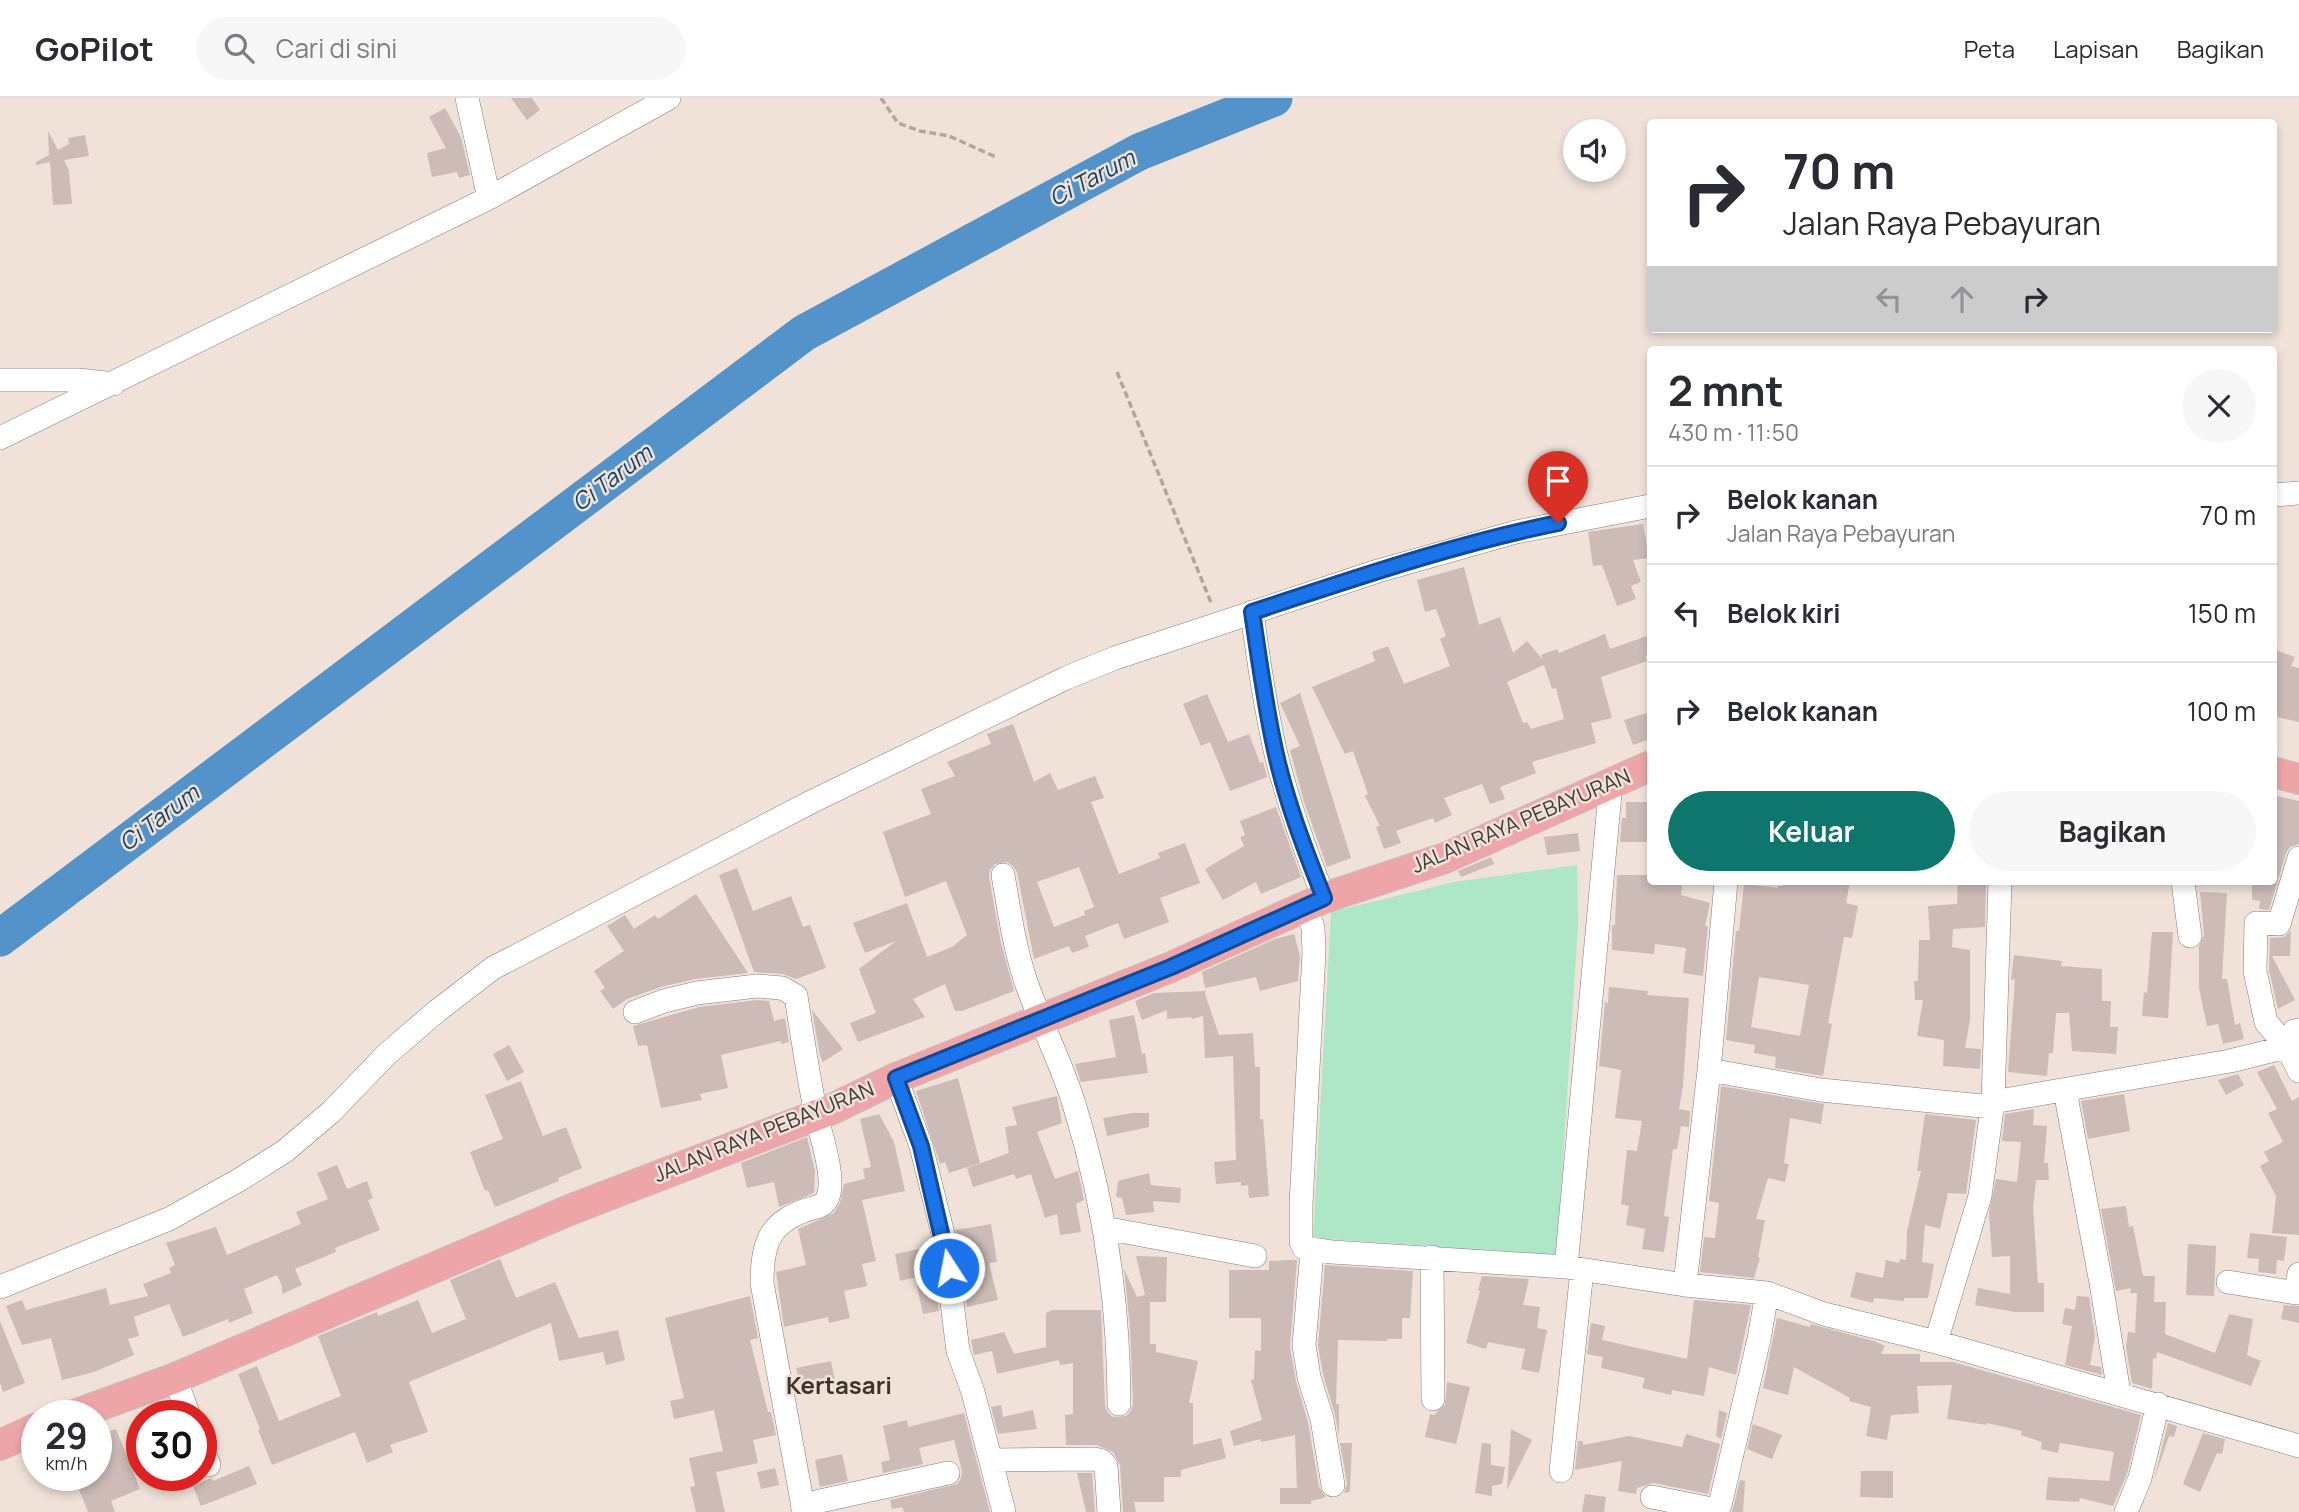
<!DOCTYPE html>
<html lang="id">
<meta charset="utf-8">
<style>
:root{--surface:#fff;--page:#f7f7f7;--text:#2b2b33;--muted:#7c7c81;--line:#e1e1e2;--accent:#0f766e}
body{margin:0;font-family:Manrope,sans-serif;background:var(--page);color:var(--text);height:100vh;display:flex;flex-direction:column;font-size:26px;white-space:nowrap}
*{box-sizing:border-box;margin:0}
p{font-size:23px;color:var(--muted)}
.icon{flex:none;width:38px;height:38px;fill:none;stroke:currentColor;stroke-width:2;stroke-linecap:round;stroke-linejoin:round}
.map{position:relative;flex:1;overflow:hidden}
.details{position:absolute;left:1647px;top:248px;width:630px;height:539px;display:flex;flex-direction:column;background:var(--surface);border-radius:7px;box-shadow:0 4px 10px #0003}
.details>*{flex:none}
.hud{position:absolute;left:1647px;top:21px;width:630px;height:214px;border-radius:7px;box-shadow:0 4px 10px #0003;background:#fff;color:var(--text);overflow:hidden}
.buttons{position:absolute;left:1563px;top:21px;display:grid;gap:14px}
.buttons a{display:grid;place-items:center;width:63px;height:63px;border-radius:50%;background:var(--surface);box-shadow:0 4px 10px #0003;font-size:35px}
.speed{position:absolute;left:21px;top:1302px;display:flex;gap:14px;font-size:35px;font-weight:700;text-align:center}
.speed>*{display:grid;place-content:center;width:91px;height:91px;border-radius:50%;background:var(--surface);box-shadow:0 4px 10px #0003;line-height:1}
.speed small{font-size:18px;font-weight:400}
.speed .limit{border:10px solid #d22;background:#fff;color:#111}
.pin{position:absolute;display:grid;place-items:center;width:60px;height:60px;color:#fff;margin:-72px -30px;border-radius:50% 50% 50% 0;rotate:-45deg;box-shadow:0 0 7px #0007}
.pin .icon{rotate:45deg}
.me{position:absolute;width:77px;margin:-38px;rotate:349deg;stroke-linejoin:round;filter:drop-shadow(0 0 5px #0008)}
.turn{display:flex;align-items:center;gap:24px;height:147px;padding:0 21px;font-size:32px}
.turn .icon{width:91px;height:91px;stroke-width:2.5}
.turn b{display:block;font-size:49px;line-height:60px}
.lanes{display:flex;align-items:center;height:66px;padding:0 21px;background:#0003;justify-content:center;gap:35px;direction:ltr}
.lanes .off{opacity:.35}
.round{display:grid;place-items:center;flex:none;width:74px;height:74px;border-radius:37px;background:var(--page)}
.overview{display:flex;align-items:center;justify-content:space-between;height:119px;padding:0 21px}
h1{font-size:42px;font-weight:700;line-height:52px}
.button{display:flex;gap:14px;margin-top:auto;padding:14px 21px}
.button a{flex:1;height:80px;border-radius:42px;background:var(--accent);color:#fff;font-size:28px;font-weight:700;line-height:80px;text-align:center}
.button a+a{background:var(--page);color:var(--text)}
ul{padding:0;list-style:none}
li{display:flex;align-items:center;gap:21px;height:98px;padding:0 21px;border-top:2px solid var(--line)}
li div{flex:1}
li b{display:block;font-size:26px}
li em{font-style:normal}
header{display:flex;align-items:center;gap:42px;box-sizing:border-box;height:98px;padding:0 35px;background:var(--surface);border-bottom:2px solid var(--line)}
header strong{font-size:33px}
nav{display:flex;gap:38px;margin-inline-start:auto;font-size:24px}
.search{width:490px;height:63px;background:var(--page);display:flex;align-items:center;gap:18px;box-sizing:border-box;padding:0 24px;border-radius:38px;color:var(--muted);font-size:26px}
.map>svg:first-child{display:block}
</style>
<header>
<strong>GoPilot</strong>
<div class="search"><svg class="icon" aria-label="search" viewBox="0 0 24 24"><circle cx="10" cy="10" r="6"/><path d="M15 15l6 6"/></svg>Cari di sini</div>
<nav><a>Peta</a><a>Lapisan</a><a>Bagikan</a></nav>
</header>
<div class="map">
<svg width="2299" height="1414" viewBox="0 0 2299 1414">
<rect width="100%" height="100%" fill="#f0e2d9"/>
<path fill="#ade7c8" d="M1577,767l1,60 -21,330 -244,-17 18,-326 123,-30z"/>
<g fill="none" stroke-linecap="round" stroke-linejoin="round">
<path stroke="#5493ca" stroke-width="37" d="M0,840l804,-605 335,-181 135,-54"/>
</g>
<path fill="#ccbbb7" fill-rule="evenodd" d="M511,0h21l8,12 -13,10z
M445,10l16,29 9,38 -11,3 -2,-6 -25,5 -5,-24 19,-5 -17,-31z
M48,33l10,19 11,-6 -1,-6 17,-3 4,21 -25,4 5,11 3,33 -19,1 -3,-43 -14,3v-3l13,-7z
M1643,426l6,34 -16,2 8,22 -10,4 5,13 -19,7 -15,-41 -9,1 -5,-34z
M1464,469l15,58 21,-8 13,36 14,-12 16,19 -2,-5 16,-6 2,4 46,-19 5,15 40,-14v19l-5,2 2,5 -46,16 11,41 -21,5 5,20 -64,19 4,11 -36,14 5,12 -15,5 -8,-20 -38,14 8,17 -17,8 -2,-5 -37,13 5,12 -17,6 -8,-22 4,-1 -15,-30 3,-2 -15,-43 -8,3 -33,-67 63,-26 -3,-9 16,-6 16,38 46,-18 -10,-27 6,-3 -10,-27 -11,3 -8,-32zM1544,567l8,24 4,-1 8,31 -33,10 -4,-7 -4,1 -16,-41z
M2273,551l22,8 -4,9 8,2v54l-26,-6z
M1300,595l51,165 -24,9 -23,-65 -14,-52 10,-4 -20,-43z
M1207,596l21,48 21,-8 11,29 3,-1 4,15 -37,14 -20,-49 -9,4 -18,-42z
M1650,614v27l-17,6 -9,-25z
M1013,626l21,58 16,-9 8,17 37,-14 9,22 -13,4 28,72 41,-16 -2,-5 27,-10 15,40 -40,15 9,24 -45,17 -6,-16 -33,13 4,11 -17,6 -3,-7 -35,13 -17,-87 -4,-6 -6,-4 -12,2 -5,6 -1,7 12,66 13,48 -52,20h-7l-10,-27 -32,15 12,18 -67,25 -8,-19 26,-10 -17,-44 37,-28 -31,12 -12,-30 54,-20 20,54 25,-10 15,-12 -21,-54 -41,16 -22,-65 48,-18 -10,-25 34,-13 -8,-14 44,-18 -4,-10zM1079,769l15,40 -10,4 1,4 -31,12 -17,-45z
M2273,697l26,6v43l-9,3 -4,6 -17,57 -10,-1 1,-8 -8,-1v-18h21z
M1626,704h24v40h-30l2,-24h4z
M1276,709l25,70 -40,17 -5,-12 -33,18 -18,-31 39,-23 -4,-9 5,-2 -5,-14z
M1578,735l2,18 -33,4 -3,-18z
M1491,759l3,7 -33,13 -3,-6z
M737,770l16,43 38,-15 12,31 7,-2 16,43 -30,11 -13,-5 -29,-2 -35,-97z
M1617,777h33v7l32,2 -1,11 29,8 -5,23h3l-5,50 -20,-3 3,-25 -31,-4 -1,10 -42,-4v-25h3z
M1783,784h67l-4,21 12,3 -6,32 -8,-1 -16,86 4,1 -9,52 -48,-8 1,-11 -22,-4 1,-8 -29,-5 10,-109h3l5,-47 34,4v-2h5zM1759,879l50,8 -9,51 -49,-9z
M1958,784h28l-1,45 -32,2 -1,18 18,3v69l-5,29 16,1 -1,20 -37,-3 1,-26 -27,-4 6,-36h-8l-1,-19h4l1,-41h11l-2,-34 29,-2z
M2200,794l27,1 -5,86h5l8,46 5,-2 4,16 -21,5 -5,-20 -11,2 -8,-38v-42l5,-11z
M696,796l52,79 -53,6 -34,8 -34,12 -14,10 -13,-18 5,-3 -11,-17 30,-20 -17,-25 18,-11 9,14 21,-14 3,4z
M2291,833l-1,25h-18l23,44 -17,9 -9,-39 1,-32 14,-1z
M2152,834h21l-5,86 -26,-2 2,-24 3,1z
M1294,836l6,22 -2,25 -38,10 -4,-14 -51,11 -3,-16 73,-33z
M2014,857l48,6 -1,5 41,3v32h9l-1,26h8l-2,27 -44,-3 -3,-38h-13l-3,40h-4l-2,23 -39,-4 7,-92 -4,-1z
M1609,889l39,4 -1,4 42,3 -6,88 -4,23 11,2 -1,16 -8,-1 -4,23h-4l-9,67 5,1 -5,35 -22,-3 3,-20 -19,-4 3,-19 -8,-2 6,-54 10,1 5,-30 -27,-3 6,-48 -22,-4 6,-64 3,1z
M1206,893l-1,3 14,41 34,-2 2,34h5v52h3l6,77 -20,2 -1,-13 -7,1v-4l-25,2 -2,-22 22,-2 -3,-104 -28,2 -2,-42 -11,3 -1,-2 -24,2v-9l-25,10 -7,-19 19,-8z
M757,902l12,1 5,20 11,-3 4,24 -8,2v-3l-60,14 7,33 -28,6 2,6 -41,8 -14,-63 -9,1 -5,-20 66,-19z
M812,912l31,39 -20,13 -3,-6z
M1134,917l8,39 3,-1 3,20 -67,9 -6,-18 41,-7 -7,-37z
M509,947l15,27 -17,9 -14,-27z
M2274,967l18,36 7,-4v138l-27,-2 4,-37 -16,-30 9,-5 -5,-9 19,-10 -15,-29 9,-4 -20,-37z
M2238,976l6,11 -18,10 -8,-15z
M958,980l22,85 -31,10 -4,-11 -5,2 -24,-73z
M521,983l22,55 23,-9 16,41 -24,10 1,3 -64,26 -7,-17 -3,1 -15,-39 33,-13 -18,-44z
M1721,988l103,18 -3,20 -31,-6 -6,45 5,1 -4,18 -17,-4 -12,41 9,1 -7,37 2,1 -6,20 -54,-6 4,-35 11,1 4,-35 -10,-2z
M2124,996l6,37 -42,8 -7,-38z
M1057,998l5,27 -25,9 18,47 23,-8 6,29 -8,4 5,28 -21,3 -3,-21 -12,4 -14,-44 -15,5 -2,-5 -41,13 -6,-19 42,-15 -4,-26 12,-2 -5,-18z
M2034,1011l-1,16 14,1 -3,37h4l1,17h-13l-3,28 5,75h6v29h-29l-40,-7 3,-17 32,6v-38l-18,1 -3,-44 7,-34 21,3 4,-40 -19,-1 3,-27z
M1132,1015h17v14l-42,9 -4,-18z
M879,1016l15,28 11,49 -43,9 14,61 -14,3 5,22 -23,5 6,27 -21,5 -1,-6 -44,10 -8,-55 30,-7 -8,-36 36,-16 6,-10 4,-19 21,-5 -2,-10 8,-2 -11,-48z
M1925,1016l51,6 -10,74 -18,-1 -8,36 -15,-4 -3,37 12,2 -6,34h-24v3l-30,-3 -1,5 -23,-6 6,-25 27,6 3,-18 13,3 1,-4 6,1 1,-29 14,-60h-4z
M807,1039l8,34 -1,22 -35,14 -5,-25 -27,6 -6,-25z
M337,1067l10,24 20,-8 6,17 -5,2 12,30 -45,18 1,4 -41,17 7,16 -20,9v-8l-5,-11 -33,14 9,24 -24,10 -1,-4 -45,18 -14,-33 -35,13 5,19 -11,3 6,16 -40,17 -32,8 -11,-42 -29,7 -16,-39 16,-6 4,10 80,-22 4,17 38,-9 -5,-12 28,-11 -2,-5 6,-3 -9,-22 50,-16 11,28 74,-31 -5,-12 32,-13 -11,-26z
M1149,1075l2,12 30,3 -1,15 -27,-2 1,11 -28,3 -4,-17 -6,-1 2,-16z
M2126,1108l3,21 4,-1 10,50h12l-1,26h12l-1,32 50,19 14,-39 24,5 -6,36 14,6 -10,25 -94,-34 -1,7 -3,-1 -1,31 -20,-6 -6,-36 2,-15 7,1 2,-40h-7l1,-5 -15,3 -15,-82z
M991,1126l6,38 -8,1 9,37 -31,7 -11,-77z
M2250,1135l37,4 -3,24 -7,-1 -1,14 -18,-2 1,-13 -12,-1z
M2188,1146l28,2 -2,50 -28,-1z
M919,1151l6,26 -25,6 -5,-27z
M1136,1158l31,1 -1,45h-16v42h6v8l42,9 -9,42h4v42l28,-7 5,20 -45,12v7h-17v25h-30l2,10h-13l-3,-47 -7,-13 -16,-7h-31l-1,-30 8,-1v-51l-13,2 -1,-5 -62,14 -5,-23 -18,4 -3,-15 33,-8 10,22 32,-7v-34l7,-3h48l4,95 2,7 6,5 13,-1 5,-5 2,-7 -3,-77 -6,-58 13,28 8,-2z
M500,1161l16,39 39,-16 24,56 39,-8 7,30 -19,5 -3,-13 -44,9 -8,-38 -142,59 19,50 -38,13 3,7 -26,11 -12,-31 -83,33 -14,-35 2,-1 -22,-55 19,-8 22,55 62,-25 -23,-60 59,-24 1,4 40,-16 14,33 34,-14 -16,-39z
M1290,1162h7l-7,87 6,34 12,41 11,65 7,10 -15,4v3h-31v-16h17l-2,-53 -34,7 -1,-3 -26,7 -4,-15 32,-11 -11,-40 3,-1 1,-29 6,1v-33h-32v-48h40v-9z
M1325,1167l88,6 -3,47h-8v21h-15v2l-49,-1 -2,64h3v32l-4,-21 -12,-41 -5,-29z
M1482,1178l47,3 -6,26 17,2 -3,21 10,2 -8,43 -18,-4 4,-20 -37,-7 -2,7 -20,-6 14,-52 -2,-1z
M935,1184l4,29 -16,3 -6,-28z
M750,1198l8,42 -8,2 18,72h3l5,23 -23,5 5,23 -42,9 9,40h-29l-6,-25 5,-1 -6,-28 34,-7 -9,-41 -40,9 -4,-18 14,-3 -19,-80z
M2077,1198l12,1 6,39 -5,29 11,2 1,8 -37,-10 7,-39 -10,-2 3,-16 10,2z
M1694,1202l57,5 -15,70 -27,-8 -5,29 -32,-6 -1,5 -29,-7 3,-10 -44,-10 2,-11 -16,-3 4,-31 14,3 -3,14 85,19z
M2284,1207l15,1v17l-18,-4z
M1777,1220l33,9 1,-3 63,17 11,5 -4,8h39v8h33l188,53 -14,59 -14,32 -33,-8 -1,4 -33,-2 2,-23 61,4 5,-29 -54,-9 -2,10 -17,-4 1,-7 -21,-7 1,-4 -35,-8v2l-40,-6 5,-34 -35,1 2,27 -28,2 -4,25 -21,-4 5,-29 -22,-6 1,-3 -56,-31 -6,28 -25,-7z
M0,1223l25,62 -22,9 -3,-9z
M831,1263l4,20 -34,8 -5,-21z
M1447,1284l23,5 -14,57 -31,-7 5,-23 4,1 11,-10z
M1001,1307l2,12 30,-7 4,19 -39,5 -7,-27z
M1719,1312l8,3 -6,26 -5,-3z
M964,1315l26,99h-86l-2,-5 -10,2 -2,-9 67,-16 4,-6 1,-7 -8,-31 -35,8 4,16 -40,9 -2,-11 9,-2 -7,-34 24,-6 1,7z
M2168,1325l9,3 -3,11 -5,-1 -15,44z
M1753,1326l29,11 -10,24 -25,-10z
M116,1331l24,60 -29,12 4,11h-27l-15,-37h23v-39z
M1511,1331l21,11 -25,50z
M2203,1335l22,6 -3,15 -5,-1 -17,39 -17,-8z
M1686,1336l34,10 -12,50 -54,-11 -17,5 -1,6 -18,-3 4,-30 -47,9 3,-29h5v4l46,-9 53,11z
M1340,1345h12l-2,49 -6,1 3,-10z
M1482,1345l9,1v21l14,2 -3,17 -10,2v10l-17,-3z
M842,1356l6,27 -28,6 -5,-27z
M249,1368l8,18 -56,22 -8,-20 18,-8 2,3z
M775,1370l4,17 -18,4 -4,-17z
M1861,1373h32v27l-33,-1z
M1077,1375h15l3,39h-9z
M1740,1382l5,1 -2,31h-11z
M1585,1396l21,3 -2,15h-22z"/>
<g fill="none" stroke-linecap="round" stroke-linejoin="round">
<defs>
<path id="minor" d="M467,0l22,100
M0,282h78l36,4
M0,340l489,-240 180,-100
M2273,397l26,-2
M1252,514c6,46 13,93 23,138 12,51 30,100 49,148
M2299,760l-20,66 -23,-1 -1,48 11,51 21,25 12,24
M1003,777c6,35 11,70 22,104 14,42 36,82 49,125 30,97 45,198 45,300
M2183,784l7,54
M1306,809l7,21 1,24 -13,253v37l3,6 28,4 234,15 119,18 82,8 57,21 112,28 363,104
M635,914l29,-11 33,-8 60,-7 25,2 14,8c6,39 12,79 20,118 4,20 21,66 11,85 -3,7 -11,8 -18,10 -40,13 -47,34 -47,74l42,229
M1709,972l112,20 171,17
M896,980l25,68 23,92 14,113 15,41 31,120
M2065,993l36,192 18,110
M1993,1004l237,-41 57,-14 7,-16 5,-1
M1104,1130l151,28
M1312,1153l-8,94 5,32 13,42 11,66
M1432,1159l1,142
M1566,1169l45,-484
M2228,1184l68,11 3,-19
M1685,1187l24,-215 17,-188
M0,1189l169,-68 70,-39 46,-29 46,-39 56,-58 50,-43 56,-43 318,-166 255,-124 49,-20 263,-87 138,-39 134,-26
M1936,1244l44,-146 13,-94 7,-220
M175,1280l14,38
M201,1348l8,19
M991,1362l103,-1 8,2 4,5 3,46
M1561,1373l21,-201
M1652,1399l60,12 8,-4 39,-166 8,-46
M802,1407l146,-32
M2126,1414l14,-34 18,-74"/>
<path id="major" d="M2273,674l26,7
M71,1318l104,-38 397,-169 258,-99 66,-32 275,-111 153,-69 121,-40 205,-92
M0,1347l37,-17"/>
</defs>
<use href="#minor" stroke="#877b72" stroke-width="24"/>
<use href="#major" stroke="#c5c4c3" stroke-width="32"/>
<path stroke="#b2a7a0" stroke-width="3.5" stroke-dasharray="7 3.5" stroke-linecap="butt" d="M881,0l17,25 22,8 29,5 47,21
M1117,274l95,233"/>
<use href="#minor" stroke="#fff" stroke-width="23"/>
<use href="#major" stroke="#eea5a8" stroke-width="30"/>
</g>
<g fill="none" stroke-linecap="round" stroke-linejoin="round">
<defs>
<path id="route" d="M949,1170l-28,-122 -25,-68 275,-111 153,-69c-19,-48 -38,-97 -49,-148 -10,-45 -16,-92 -23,-138 101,-33 202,-68 306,-89"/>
</defs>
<use href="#route" stroke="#114b97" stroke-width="18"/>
<use href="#route" stroke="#1a73e8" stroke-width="12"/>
</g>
<g text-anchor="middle" stroke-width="5" stroke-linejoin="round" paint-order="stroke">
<g font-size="21" fill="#3f3a36" stroke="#f0e2d9">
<text transform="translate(1521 723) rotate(-23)" y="7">JALAN RAYA PEBAYURAN</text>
<text transform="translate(764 1034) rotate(-22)" y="7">JALAN RAYA PEBAYURAN</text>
</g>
<g font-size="23" font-style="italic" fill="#124167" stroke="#f0e2d9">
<text transform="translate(1092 80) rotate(-28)" y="8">Ci Tarum</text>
<text transform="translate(612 380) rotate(-37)" y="8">Ci Tarum</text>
<text transform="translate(159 720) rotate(-37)" y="8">Ci Tarum</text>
</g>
<g font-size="24" font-weight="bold" fill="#3d332b" stroke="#f0e2d9">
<text x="839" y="1296">Kertasari</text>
</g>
</g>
</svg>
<div class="buttons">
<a><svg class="icon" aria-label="sound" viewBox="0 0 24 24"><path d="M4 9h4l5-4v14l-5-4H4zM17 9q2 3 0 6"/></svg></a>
</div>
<div class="speed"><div>29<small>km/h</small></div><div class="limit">30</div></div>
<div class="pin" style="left:1558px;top:425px;background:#d93025"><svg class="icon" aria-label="arrive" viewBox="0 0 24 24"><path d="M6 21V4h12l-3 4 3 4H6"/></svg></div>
<svg class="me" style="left:949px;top:1170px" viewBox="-20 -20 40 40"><circle r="17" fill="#1a73e8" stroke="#fff" stroke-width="3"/><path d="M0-11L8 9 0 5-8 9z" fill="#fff"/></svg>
<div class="hud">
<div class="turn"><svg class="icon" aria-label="right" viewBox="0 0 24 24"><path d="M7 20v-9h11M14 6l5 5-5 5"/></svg><div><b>70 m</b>Jalan Raya Pebayuran</div></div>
<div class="lanes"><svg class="icon off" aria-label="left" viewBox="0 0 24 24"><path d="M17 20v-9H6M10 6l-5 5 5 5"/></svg><svg class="icon off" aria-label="ahead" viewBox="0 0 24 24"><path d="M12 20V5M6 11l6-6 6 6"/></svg><svg class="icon" aria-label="right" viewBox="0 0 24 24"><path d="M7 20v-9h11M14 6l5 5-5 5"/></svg></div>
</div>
<section class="details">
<div class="overview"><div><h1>2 mnt</h1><p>430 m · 11:50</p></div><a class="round"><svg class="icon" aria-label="close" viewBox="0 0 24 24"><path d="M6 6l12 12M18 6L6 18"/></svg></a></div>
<ul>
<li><svg class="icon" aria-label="right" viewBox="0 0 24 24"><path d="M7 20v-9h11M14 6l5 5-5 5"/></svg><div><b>Belok kanan</b><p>Jalan Raya Pebayuran</p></div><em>70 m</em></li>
<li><svg class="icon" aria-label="left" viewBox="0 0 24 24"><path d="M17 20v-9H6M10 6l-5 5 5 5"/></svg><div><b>Belok kiri</b></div><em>150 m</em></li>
<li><svg class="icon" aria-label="right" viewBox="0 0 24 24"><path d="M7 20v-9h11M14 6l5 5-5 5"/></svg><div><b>Belok kanan</b></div><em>100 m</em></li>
</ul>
<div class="button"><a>Keluar</a><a>Bagikan</a></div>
</section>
</div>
